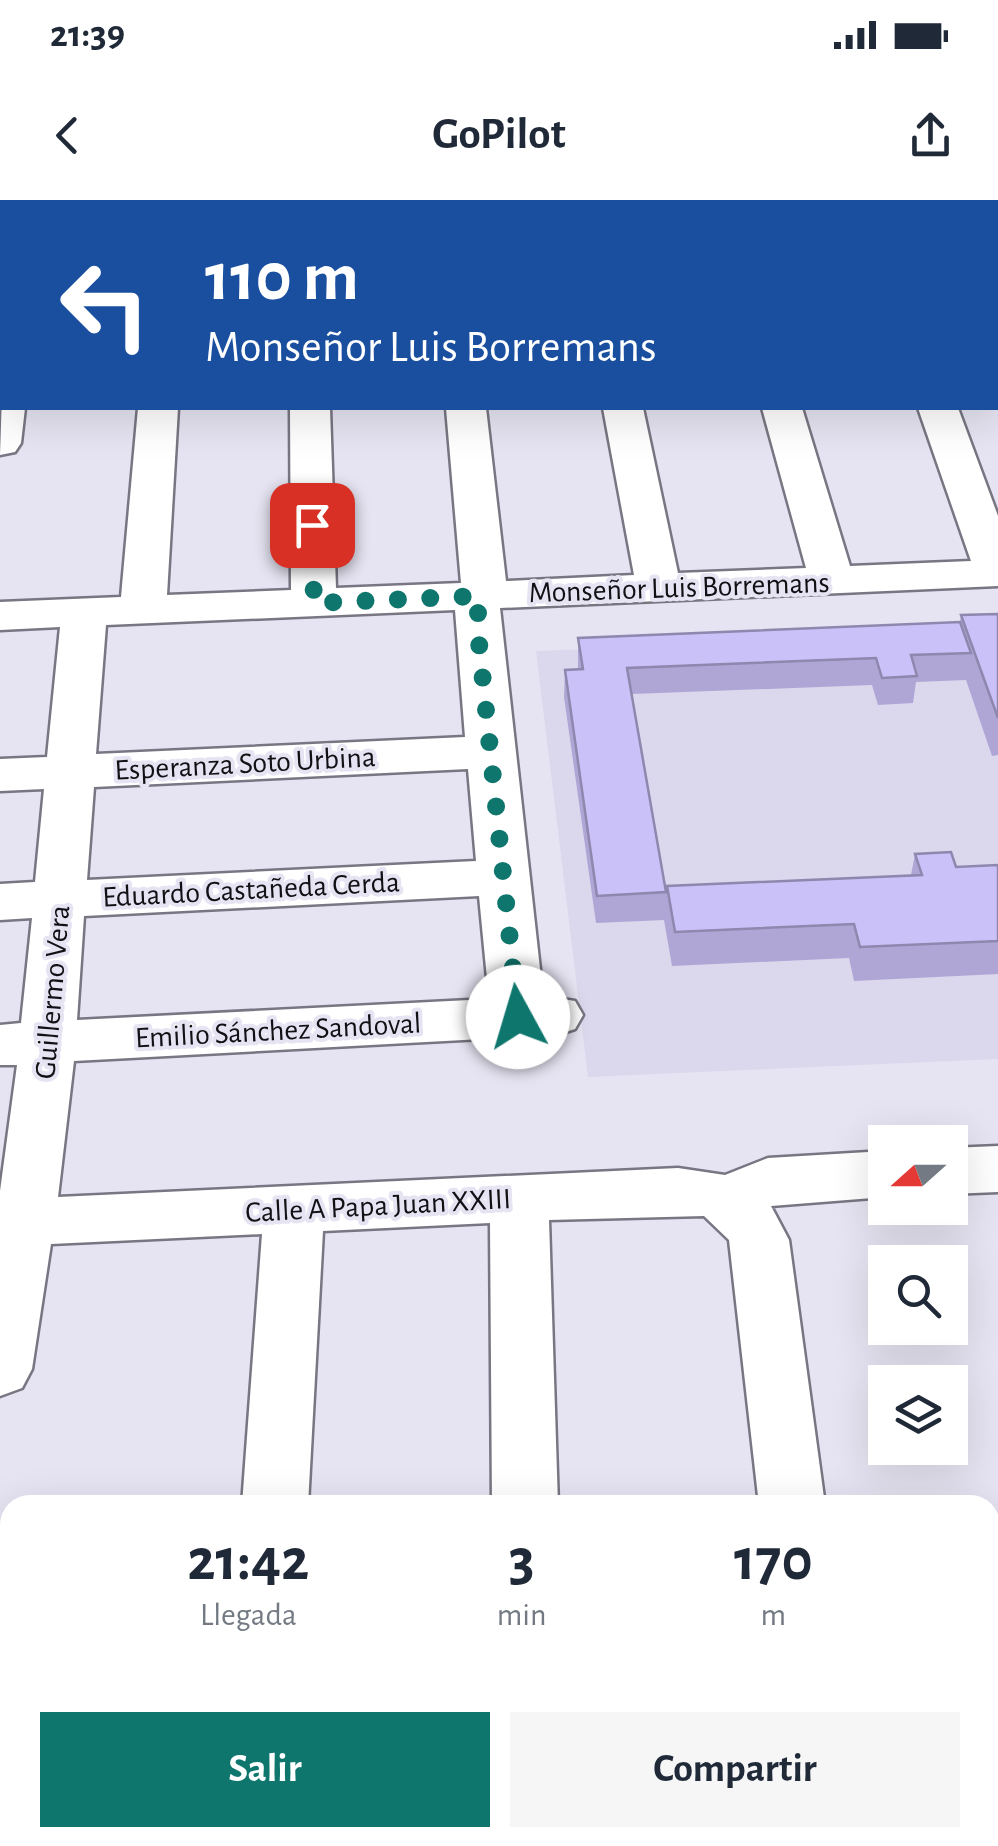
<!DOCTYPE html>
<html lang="es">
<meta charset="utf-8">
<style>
:root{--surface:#fff;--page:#f6f6f7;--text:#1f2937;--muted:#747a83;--accent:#0f766e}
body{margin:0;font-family:"Alegreya Sans",sans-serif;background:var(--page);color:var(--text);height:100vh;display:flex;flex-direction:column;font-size:38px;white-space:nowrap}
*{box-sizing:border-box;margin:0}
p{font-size:32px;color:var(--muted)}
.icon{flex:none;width:55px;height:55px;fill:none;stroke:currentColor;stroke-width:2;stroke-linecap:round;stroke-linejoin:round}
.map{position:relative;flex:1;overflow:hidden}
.panel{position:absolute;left:0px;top:1295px;width:1000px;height:352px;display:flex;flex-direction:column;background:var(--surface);border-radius:30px 30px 0 0;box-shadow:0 10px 40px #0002}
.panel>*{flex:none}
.hud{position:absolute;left:0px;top:0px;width:1000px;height:210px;box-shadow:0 10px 40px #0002;background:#1a4fa0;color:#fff;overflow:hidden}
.needle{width:65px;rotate:249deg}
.tools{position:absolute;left:868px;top:925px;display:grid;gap:20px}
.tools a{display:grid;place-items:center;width:100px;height:100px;border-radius:0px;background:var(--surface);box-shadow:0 10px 40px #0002;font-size:50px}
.pin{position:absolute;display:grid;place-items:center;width:85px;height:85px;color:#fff;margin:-42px;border-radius:20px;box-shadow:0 5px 15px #0006}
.me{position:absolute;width:110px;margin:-55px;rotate:354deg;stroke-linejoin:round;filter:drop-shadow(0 0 8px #0008)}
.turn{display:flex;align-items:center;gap:35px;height:210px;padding:0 40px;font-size:45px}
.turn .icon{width:130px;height:130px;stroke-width:2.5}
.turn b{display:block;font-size:70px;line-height:85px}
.eta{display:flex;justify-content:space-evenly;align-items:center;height:170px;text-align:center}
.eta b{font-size:60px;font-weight:700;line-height:70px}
.button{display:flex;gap:20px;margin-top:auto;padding:20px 40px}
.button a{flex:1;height:115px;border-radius:0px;background:var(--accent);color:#fff;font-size:40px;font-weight:700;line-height:115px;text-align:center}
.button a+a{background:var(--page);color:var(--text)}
.status{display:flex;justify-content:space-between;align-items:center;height:70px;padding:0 50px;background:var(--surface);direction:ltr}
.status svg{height:28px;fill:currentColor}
header{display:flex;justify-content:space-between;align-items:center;height:130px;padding:0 40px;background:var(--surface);font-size:45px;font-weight:700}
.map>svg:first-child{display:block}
</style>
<div class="status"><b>21:39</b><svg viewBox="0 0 49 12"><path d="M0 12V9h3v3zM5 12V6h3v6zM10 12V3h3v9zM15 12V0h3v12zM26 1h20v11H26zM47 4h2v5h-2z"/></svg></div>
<header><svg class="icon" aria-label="back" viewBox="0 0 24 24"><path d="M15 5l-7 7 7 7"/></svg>GoPilot<svg class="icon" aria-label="share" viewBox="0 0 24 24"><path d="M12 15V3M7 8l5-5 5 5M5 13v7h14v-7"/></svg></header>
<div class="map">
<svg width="998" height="1646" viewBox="0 0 998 1646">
<rect width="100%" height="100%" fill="#e6e4f2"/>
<path fill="#dbd8ed" d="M998,434v425l-410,18 -52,-426z"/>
<path fill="#b9d4a2" d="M998,1516v130h-559l1,-8h550v-120z
M89,1638h275v8h-275z"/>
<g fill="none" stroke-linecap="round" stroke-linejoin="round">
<defs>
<path id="minor" d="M275,0h36l1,2h-35z
M487,0h36l2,2h-36z
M0,17h2v22h-2z
M0,126h2v24h-2z
M2,196v12h23l-4,35 -6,9 -15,3z
M138,208h40l-11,187 124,-5 -1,-182h40l6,180 125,-5 -15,-175h40l20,173 128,-6 -31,-167h40l35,165 128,-5 -44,-160h40l48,158 121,-5 -53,-153h40l40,108v70l-498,22 43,388 32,5 8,14 -8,14 -19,6 -482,26 -16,136 620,-29 47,7 43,-17 117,-7v46l-114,9 18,34 36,265h-66l-30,-265 -25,-24 -155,4 9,285h-66l-2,-282 -167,8 -15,274h-66l20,-271 -211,10 -19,125 -10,19 -22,8v-205l17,-126h-17v-40l21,-2 11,-105 -32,2v-36l35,-2 9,-93 -44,2v-32l47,-2 13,-130 -60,3v-28l121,-5zM455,410l10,127 -369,17 10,-129zM468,569l8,92 -389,19 7,-93zM479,696l10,103 -412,21 7,-104z
M998,946v46l-48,2v-46z
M998,1446v66l-8,2v-66z
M0,1554h10v72h-10z"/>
</defs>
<use href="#minor" stroke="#787682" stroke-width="5"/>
<use href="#minor" fill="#fff" fill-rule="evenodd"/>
</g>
<path fill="#afa6d6" d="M998,414v141l-6,1 -26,-76 -50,2 -3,21 -35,2 -6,-20 -240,9 34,198 1,-6 244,-11 4,-21 41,13 42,-2v109l-144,7 -5,-23 -177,8 -8,-46 -68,3 -32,-226 1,-27 13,-1v-31l382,-16 1,-7z"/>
<path fill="#cbc1f9" stroke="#8e87ae" stroke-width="2.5" d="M998,414v104l-37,-103z
M960,422l11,31 -60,2 6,21 -35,2 -6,-20 -249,10 39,224 -69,4 -32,-226 18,-1 -5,-31z
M951,652l5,15 42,-2v76l-138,6 -6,-23 -179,8 -8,-46 255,-11 -7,-21z"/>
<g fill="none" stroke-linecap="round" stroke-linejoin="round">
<path stroke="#0f766e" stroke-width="18" stroke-dasharray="0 32.4" d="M312,325l2,78 164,-7v37l40,384"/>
</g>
<g text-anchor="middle" stroke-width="8" stroke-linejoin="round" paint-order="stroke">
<g font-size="30" fill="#111015" stroke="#e6e4f2">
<text transform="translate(679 387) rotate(-2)" y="10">Monseñor Luis Borremans</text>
<text transform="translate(245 563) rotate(-3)" y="10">Esperanza Soto Urbina</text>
<text transform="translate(251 689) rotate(-3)" y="10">Eduardo Castañeda Cerda</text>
<text transform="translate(52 792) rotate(-85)" y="10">Guillermo Vera</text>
<text transform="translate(278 830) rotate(-3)" y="10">Emilio Sánchez Sandoval</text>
<text transform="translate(378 1005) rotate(-3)" y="10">Calle A Papa Juan XXIII</text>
</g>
</g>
</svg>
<div class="tools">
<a><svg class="needle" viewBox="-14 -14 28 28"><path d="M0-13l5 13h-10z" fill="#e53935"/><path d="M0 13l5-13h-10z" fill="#747a83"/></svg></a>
<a><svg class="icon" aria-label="search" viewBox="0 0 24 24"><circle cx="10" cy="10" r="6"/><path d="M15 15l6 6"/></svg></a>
<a><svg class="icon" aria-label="layers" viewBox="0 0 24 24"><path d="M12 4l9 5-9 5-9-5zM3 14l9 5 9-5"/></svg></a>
</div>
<div class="pin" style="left:312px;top:325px;background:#d93025"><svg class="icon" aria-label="arrive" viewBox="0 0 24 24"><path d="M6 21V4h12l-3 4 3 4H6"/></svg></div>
<svg class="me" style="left:518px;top:817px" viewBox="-20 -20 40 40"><circle r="19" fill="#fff"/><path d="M0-13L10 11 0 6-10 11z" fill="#0f766e"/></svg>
<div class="hud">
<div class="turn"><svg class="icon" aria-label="left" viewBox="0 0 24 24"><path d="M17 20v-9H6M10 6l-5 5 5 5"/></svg><div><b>110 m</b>Monseñor Luis Borremans</div></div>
</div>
<section class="panel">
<div class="eta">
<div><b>21:42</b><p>Llegada</p></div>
<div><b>3</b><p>min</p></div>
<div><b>170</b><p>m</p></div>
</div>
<div class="button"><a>Salir</a><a>Compartir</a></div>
</section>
</div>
